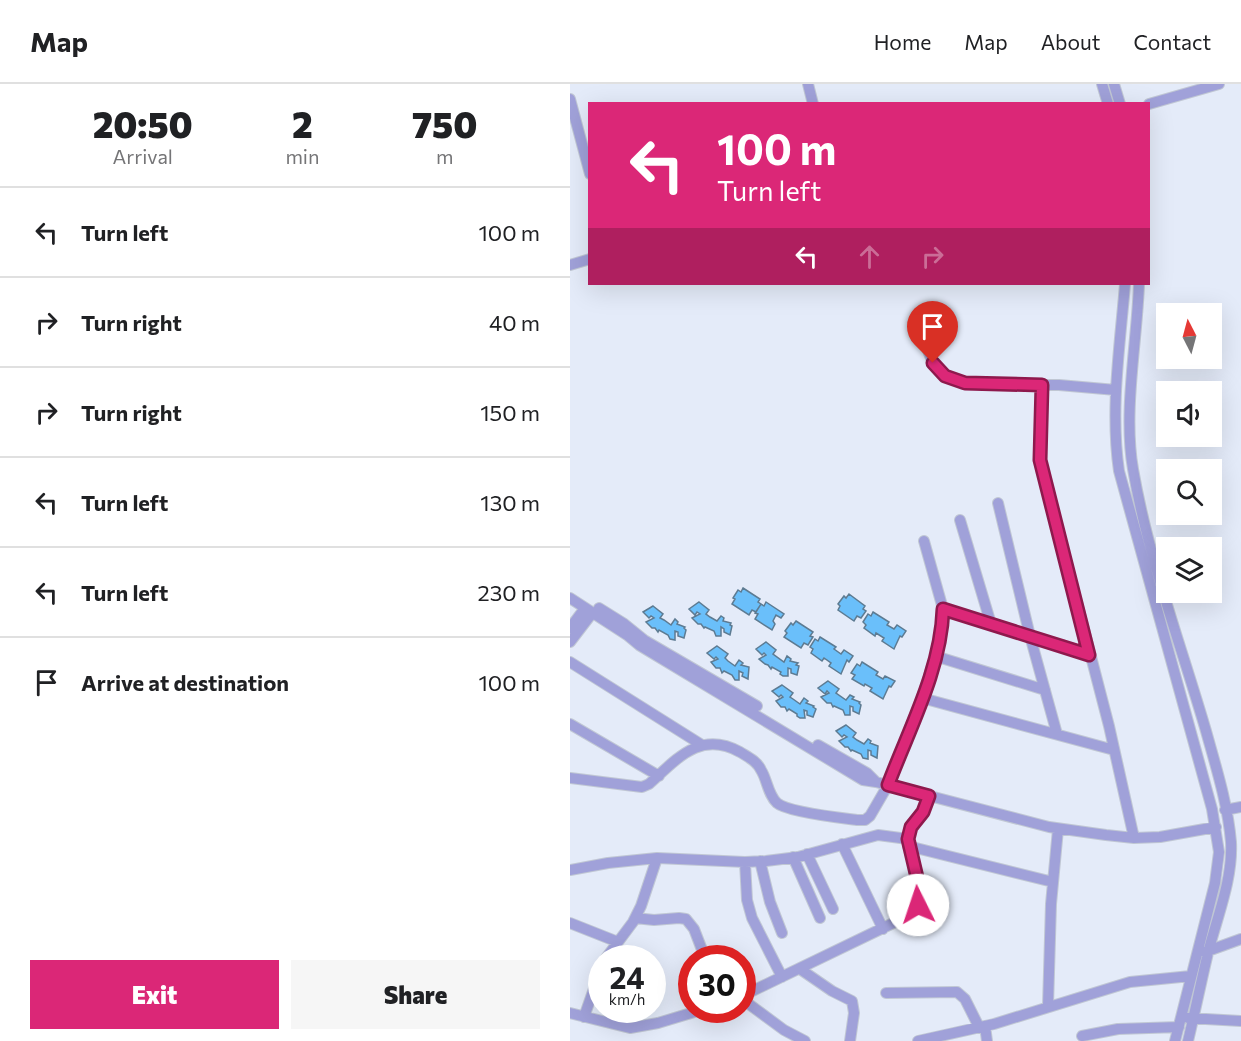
<!DOCTYPE html>
<style>
:root{--surface:#fff;--page:#f6f6f6;--text:#202124;--muted:#757577;--line:#e0e0e0;--accent:#db2777}
body{margin:0;font-family:Commissioner,sans-serif;background:var(--page);color:var(--text);height:100vh;display:flex;flex-direction:column;font-size:22px;white-space:nowrap}
*{box-sizing:border-box;margin:0}
p{font-size:20px;color:var(--muted)}
.icon{flex:none;width:33px;height:33px;fill:none;stroke:currentColor;stroke-width:2;stroke-linecap:round;stroke-linejoin:round}
.map{position:relative;flex:1;overflow:hidden}
.drawer{display:flex;flex-direction:column;background:var(--surface);width:570px}
.drawer>*{flex:none}
.top-card{position:absolute;left:18px;top:18px;width:562px;height:183px;border-radius:0px;box-shadow:0 6px 24px #0002;background:#db2777;color:#fff;overflow:hidden}
.needle{width:39px;rotate:354deg}
.buttons{position:absolute;left:586px;top:219px;display:grid;gap:12px}
.buttons a{display:grid;place-items:center;width:66px;height:66px;border-radius:0px;background:var(--surface);box-shadow:0 6px 24px #0002;font-size:30px}
.speed{position:absolute;left:18px;top:861px;display:flex;gap:12px;font-size:30px;font-weight:700;text-align:center}
.speed>*{display:grid;place-content:center;width:78px;height:78px;border-radius:50%;background:var(--surface);box-shadow:0 6px 24px #0002;line-height:1}
.speed small{font-size:15px;font-weight:400}
.speed .limit{border:9px solid #d22;background:#fff;color:#111}
.pin{position:absolute;display:grid;place-items:center;width:51px;height:51px;color:#fff;margin:-62px -26px;border-radius:50% 50% 50% 0;rotate:-45deg;box-shadow:0 0 6px #0007}
.pin .icon{rotate:45deg}
.me{position:absolute;width:66px;margin:-33px;rotate:356deg;stroke-linejoin:round;filter:drop-shadow(0 0 4px #0008)}
.turn{display:flex;align-items:center;gap:21px;height:126px;padding:0 30px;font-size:27px}
.turn .icon{width:78px;height:78px;stroke-width:2.5}
.turn b{display:block;font-size:42px;line-height:51px}
.lanes{display:flex;align-items:center;height:57px;padding:0 30px;background:#0003;justify-content:center;gap:30px;direction:ltr}
.lanes .off{opacity:.35}
.eta{display:flex;justify-content:space-evenly;align-items:center;height:102px;text-align:center}
.eta b{font-size:36px;font-weight:800;line-height:42px}
.cta{display:flex;gap:12px;margin-top:auto;padding:12px 30px}
.cta a{flex:1;height:69px;border-radius:0px;background:var(--accent);color:#fff;font-size:24px;font-weight:800;line-height:69px;text-align:center}
.cta a+a{background:var(--page);color:var(--text)}
ul{padding:0;list-style:none}
li{display:flex;align-items:center;gap:18px;height:90px;padding:0 30px;border-top:2px solid var(--line)}
li div{flex:1}
li b{display:block;font-size:22px}
li em{font-style:normal}
header{display:flex;align-items:center;gap:36px;box-sizing:border-box;height:84px;padding:0 30px;background:var(--surface);border-bottom:2px solid var(--line)}
header strong{font-size:28px}
nav{display:flex;gap:33px;margin-inline-start:auto;font-size:21px}
main{display:flex;flex:1;min-height:0}
.map>svg:first-child{display:block}
</style>
<header>
<strong>Map</strong>
<nav><a>Home</a><a>Map</a><a>About</a><a>Contact</a></nav>
</header>
<main>
<section class="drawer">
<div class="eta">
<div><b>20:50</b><p>Arrival</p></div>
<div><b>2</b><p>min</p></div>
<div><b>750</b><p>m</p></div>
</div>
<ul>
<li><svg class="icon" aria-label="left" viewBox="0 0 24 24"><path d="M17 20v-9H6M10 6l-5 5 5 5"/></svg><div><b>Turn left</b></div><em>100 m</em></li>
<li><svg class="icon" aria-label="right" viewBox="0 0 24 24"><path d="M7 20v-9h11M14 6l5 5-5 5"/></svg><div><b>Turn right</b></div><em>40 m</em></li>
<li><svg class="icon" aria-label="right" viewBox="0 0 24 24"><path d="M7 20v-9h11M14 6l5 5-5 5"/></svg><div><b>Turn right</b></div><em>150 m</em></li>
<li><svg class="icon" aria-label="left" viewBox="0 0 24 24"><path d="M17 20v-9H6M10 6l-5 5 5 5"/></svg><div><b>Turn left</b></div><em>130 m</em></li>
<li><svg class="icon" aria-label="left" viewBox="0 0 24 24"><path d="M17 20v-9H6M10 6l-5 5 5 5"/></svg><div><b>Turn left</b></div><em>230 m</em></li>
<li><svg class="icon" aria-label="arrive" viewBox="0 0 24 24"><path d="M6 21V4h12l-3 4 3 4H6"/></svg><div><b>Arrive at destination</b></div><em>100 m</em></li>
</ul>
<div class="cta"><a>Exit</a><a>Share</a></div>
</section>
<div class="map">
<svg width="671" height="957" viewBox="0 0 671 957">
<rect width="100%" height="100%" fill="#e4ebf9"/>
<path fill="#6abffa" stroke="#5d7b92" stroke-width="1.5" d="M173,504l17,11 -2,3 3,2 -5,8 -4,-2 -3,5 -17,-11 3,-5 -2,-1 5,-8 3,2z
M279,510l16,12 -2,3 3,2 -5,7 -4,-2 -3,5 -16,-11 2,-4 -2,-2 6,-8 2,2z
M129,518l10,8 -3,4 4,3 7,4 4,-5 3,2 -1,3 8,2 -1,2 2,1 -2,9 -6,-3v-3l-3,-2v9h-5l-2,-5 -9,-4 -1,1 -3,-4h-3l-6,-6 8,-4 -3,-2 -2,3 -6,-6z
M196,518l18,12 -3,4 -5,-3 -3,6 2,3 -3,6 -17,-11 3,-5 -3,-1 6,-9 3,2z
M83,522l10,8 -3,4 4,2 7,5 4,-6 3,3 -1,2 8,3 -1,1 2,2 -2,8 -6,-2v-4l-3,-1v9l-5,-1 -2,-4 -9,-5 -1,2 -3,-4h-3l-6,-6 8,-4 -3,-2 -2,2 -6,-6z
M303,528l16,10 -2,3 7,4 3,-4 9,6 -4,6 -2,-1 -6,13 -12,-8 2,-3 -8,-5 -1,3 -11,-8 2,-3 -3,-3 5,-8 3,2z
M226,537l17,11 -3,4 3,1 -5,8 -4,-2 -3,5 -17,-11 3,-4 -2,-2 6,-8 2,2z
M250,553l16,10 -2,2 7,5 3,-4 9,6 -4,6 -2,-2 -6,14 -12,-8 2,-3 -7,-5 -2,3 -11,-8 2,-4 -3,-2 5,-8 3,2z
M196,558l10,8 -3,4 11,8 3,-6 4,3 -1,2 8,2 -2,2 3,1 -2,9 -6,-2v-4l-3,-1v8h-5l-3,-2 1,-2 -9,-5 -1,2 -3,-4 -3,-1 -6,-5 7,-4 -2,-2 -2,2 -6,-6z
M147,562l11,8 -3,4 3,3 7,5 4,-6 4,3 -2,2 8,2 -1,12 -6,-3 1,-3 -4,-2v9h-4l-3,-5 -8,-4 -2,2 -2,-5h-4l-5,-6 7,-3 -2,-2 -2,2 -7,-6z
M292,578l16,10 -2,3 7,4 2,-3 10,5 -4,6 -2,-1 -6,13 -13,-8 2,-3 -7,-4 -1,2 -12,-7 3,-4 -4,-2 6,-9 3,2z
M258,597l11,8 -3,4 10,7 4,-5 4,2 -2,2 8,3 -1,1 2,2 -2,9 -6,-3v-4l-3,-1v9h-5l-2,-5 -9,-4 -1,1 -2,-4h-4l-6,-6 8,-4 -2,-2 -2,3 -7,-6z
M212,601l11,8 -3,4 3,2 7,5 4,-6 4,3 -2,2 8,3 -1,1 3,2 -3,8 -6,-2v-4l-3,-1 1,8h-5l-3,-2v-2l-8,-5 -2,2 -2,-4h-4l-5,-6 7,-4 -2,-2 -2,2 -7,-6z
M276,641l10,8 -3,4 4,3 7,4 4,-5 3,2 -1,2 8,3 -1,12 -6,-3v-4l-3,-1v9l-5,-1 -2,-4 -9,-4 -1,1 -3,-4h-3l-6,-6 8,-4 -3,-2 -2,2 -6,-6z"/>
<g fill="none" stroke-linecap="round" stroke-linejoin="round">
<defs>
<path id="minor" d="M238,0l5,20
M532,0l6,20
M544,0l6,20
M0,15l20,75
M579,20l70,-20
M0,181l20,-6
M555,200c-5,62 -15,125 -6,187l93,338 7,43 -4,31 -40,158
M569,200c-2,58 -16,128 -6,185 15,88 48,176 73,262 10,36 22,74 25,111 2,37 -14,75 -23,111 -7,29 -13,59 -20,88
M370,241l-14,4 -3,9 10,25 12,13 12,5 27,4h75l57,5
M472,301l-2,75 69,266 25,112
M428,419l32,133 27,98
M390,436l31,104
M0,514l57,37 12,10 224,135 13,2 173,45 57,8 28,3 26,-1 56,-10
M29,524l24,15 21,17 113,66
M373,525l146,46
M0,544l15,-20
M0,558l23,-30
M365,572l110,34
M0,578l132,83
M352,614l192,52
M0,640l89,52
M248,661l49,28 9,9
M0,694l72,9 7,-3c28,-25 51,-54 91,-32 8,5 17,9 21,18 6,9 7,25 16,33 10,9 64,15 80,17h8l5,-4 18,-31 34,-87 18,-57 3,-32 -19,-68
M655,726l16,-3
M272,760l41,85
M338,762l145,36
M237,770l26,55
M223,773l27,61
M190,777l10,41 12,31
M175,778l2,38 5,18 30,59
M0,786l38,-7 49,-5 88,4 21,-1 32,-4 80,-22 30,4
M65,834l19,2 25,-2 7,1 8,10 10,26
M0,839l48,19
M635,868l36,-13
M36,874l27,-36 8,-16 16,-48
M230,885l32,22 20,10 2,12 -4,28
M316,909l71,-1 8,7 14,28
M172,912l172,-83 4,-8 2,-9 -12,-57 3,-12 12,-15 6,-16
M172,915l42,31 21,11
M478,922l3,-102 7,-75
M0,929l60,15 28,-5 43,-13
M14,933l18,-51
M618,934l53,3
M415,942l2,15
M512,952l36,-7 61,-2
M348,957l76,-17 136,-42 61,-6"/>
</defs>
<use href="#minor" stroke="#c0c7d4" stroke-width="12"/>
<use href="#minor" stroke="#a0a1d9" stroke-width="10"/>
</g>
<g fill="none" stroke-linecap="round" stroke-linejoin="round">
<defs>
<path id="route" d="M348,821l1,-19 -11,-47 3,-12 12,-15 6,-16 -41,-11c21,-56 53,-115 55,-176l146,46 -49,-195 2,-75 -77,-2 -20,-7 -12,-13"/>
</defs>
<use href="#route" stroke="#8e194d" stroke-width="15"/>
<use href="#route" stroke="#db2777" stroke-width="10"/>
</g>
</svg>
<div class="buttons">
<a><svg class="needle" viewBox="-14 -14 28 28"><path d="M0-13l5 13h-10z" fill="#e53935"/><path d="M0 13l5-13h-10z" fill="#757577"/></svg></a>
<a><svg class="icon" aria-label="sound" viewBox="0 0 24 24"><path d="M4 9h4l5-4v14l-5-4H4zM17 9q2 3 0 6"/></svg></a>
<a><svg class="icon" aria-label="search" viewBox="0 0 24 24"><circle cx="10" cy="10" r="6"/><path d="M15 15l6 6"/></svg></a>
<a><svg class="icon" aria-label="layers" viewBox="0 0 24 24"><path d="M12 4l9 5-9 5-9-5zM3 14l9 5 9-5"/></svg></a>
</div>
<div class="speed"><div>24<small>km/h</small></div><div class="limit">30</div></div>
<div class="pin" style="left:363px;top:279px;background:#d93025"><svg class="icon" aria-label="arrive" viewBox="0 0 24 24"><path d="M6 21V4h12l-3 4 3 4H6"/></svg></div>
<svg class="me" style="left:348px;top:821px" viewBox="-20 -20 40 40"><circle r="19" fill="#fff"/><path d="M0-13L10 11 0 6-10 11z" fill="#db2777"/></svg>
<div class="top-card">
<div class="turn"><svg class="icon" aria-label="left" viewBox="0 0 24 24"><path d="M17 20v-9H6M10 6l-5 5 5 5"/></svg><div><b>100 m</b>Turn left</div></div>
<div class="lanes"><svg class="icon" aria-label="left" viewBox="0 0 24 24"><path d="M17 20v-9H6M10 6l-5 5 5 5"/></svg><svg class="icon off" aria-label="ahead" viewBox="0 0 24 24"><path d="M12 20V5M6 11l6-6 6 6"/></svg><svg class="icon off" aria-label="right" viewBox="0 0 24 24"><path d="M7 20v-9h11M14 6l5 5-5 5"/></svg></div>
</div>
</div>
</main>
